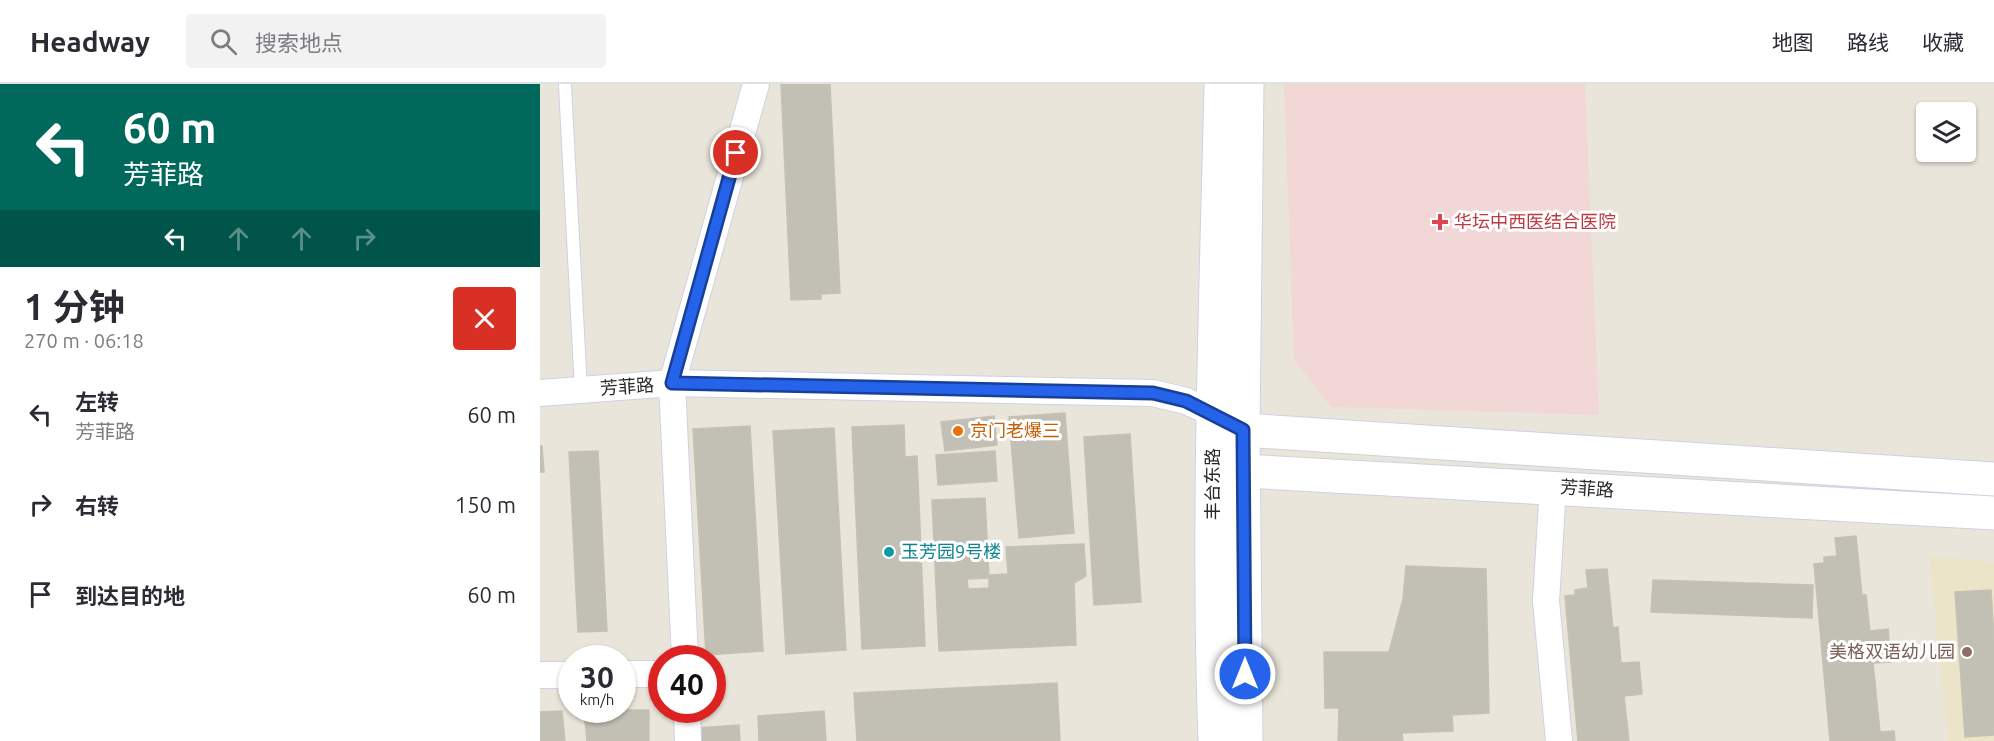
<!DOCTYPE html>
<html lang="zh">
<meta charset="utf-8">
<style>
:root{--surface:#fff;--page:#f2f2f3;--text:#2b2b33;--muted:#7c7c81;--line:#e1e1e2}
body{margin:0;font-family:Ubuntu,"Noto Sans SC",sans-serif;background:var(--page);color:var(--text);height:100vh;display:flex;flex-direction:column;font-size:22px;white-space:nowrap}
*{box-sizing:border-box;margin:0}
p{font-size:20px;color:var(--muted)}
.icon{flex:none;width:33px;height:33px;fill:none;stroke:currentColor;stroke-width:2;stroke-linecap:round;stroke-linejoin:round}
.map{position:relative;flex:1;overflow:hidden}
.drawer{display:flex;flex-direction:column;background:var(--surface);width:540px}
.drawer>*{flex:none}
.hud{background:#00695c;color:#fff;overflow:hidden}
.buttons{position:absolute;left:1376px;top:18px;display:grid;gap:12px}
.buttons a{display:grid;place-items:center;width:60px;height:60px;border-radius:6px;background:var(--surface);box-shadow:0 2px 4px #0004;font-size:30px}
.speed{position:absolute;left:18px;top:561px;display:flex;gap:12px;font-size:30px;font-weight:700;text-align:center}
.speed>*{display:grid;place-content:center;width:78px;height:78px;border-radius:50%;background:var(--surface);box-shadow:0 2px 4px #0004;line-height:1}
.speed small{font-size:15px;font-weight:400}
.speed .limit{border:9px solid #d22;background:#fff;color:#111}
.pin{position:absolute;display:grid;place-items:center;width:51px;height:51px;color:#fff;margin:-26px;border:3px solid #fff;border-radius:50%;box-shadow:0 2px 6px #0007}
.me{position:absolute;width:66px;margin:-33px;rotate:0deg;stroke-linejoin:round;filter:drop-shadow(0 0 4px #0008)}
.turn{display:flex;align-items:center;gap:21px;height:126px;padding:0 24px;font-size:27px}
.turn .icon{width:78px;height:78px;stroke-width:2.5}
.turn b{display:block;font-size:42px;line-height:51px}
.lanes{display:flex;align-items:center;height:57px;padding:0 24px;background:#0003;justify-content:center;gap:30px;direction:ltr}
.lanes .off{opacity:.35}
.round{display:grid;place-items:center;flex:none;width:63px;height:63px;border-radius:6px;background:var(--page)}
.head{display:flex;align-items:center;justify-content:space-between;height:102px;padding:0 24px}
h1{font-size:36px;font-weight:700;line-height:45px}
ul{padding:0;list-style:none}
li{display:flex;align-items:center;gap:18px;height:90px;padding:0 24px}
li div{flex:1}
li b{display:block;font-size:22px}
li em{font-style:normal}
header{display:flex;align-items:center;gap:36px;box-sizing:border-box;height:84px;padding:0 30px;background:var(--surface);border-bottom:2px solid var(--line)}
header strong{font-size:28px}
nav{display:flex;gap:33px;margin-inline-start:auto;font-size:21px}
.search{width:420px;height:54px;background:var(--page);display:flex;align-items:center;gap:15px;box-sizing:border-box;padding:0 21px;border-radius:6px;color:var(--muted);font-size:22px}
main{display:flex;flex:1;min-height:0}
.map>svg:first-child{display:block}
</style>
<header>
<strong>Headway</strong>
<div class="search"><svg class="icon" aria-label="search" viewBox="0 0 24 24"><circle cx="10" cy="10" r="6"/><path d="M15 15l6 6"/></svg>搜索地点</div>
<nav><a>地图</a><a>路线</a><a>收藏</a></nav>
</header>
<main>
<section class="drawer">
<div class="hud">
<div class="turn"><svg class="icon" aria-label="left" viewBox="0 0 24 24"><path d="M17 20v-9H6M10 6l-5 5 5 5"/></svg><div><b>60 m</b>芳菲路</div></div>
<div class="lanes"><svg class="icon" aria-label="left" viewBox="0 0 24 24"><path d="M17 20v-9H6M10 6l-5 5 5 5"/></svg><svg class="icon off" aria-label="ahead" viewBox="0 0 24 24"><path d="M12 20V5M6 11l6-6 6 6"/></svg><svg class="icon off" aria-label="ahead" viewBox="0 0 24 24"><path d="M12 20V5M6 11l6-6 6 6"/></svg><svg class="icon off" aria-label="right" viewBox="0 0 24 24"><path d="M7 20v-9h11M14 6l5 5-5 5"/></svg></div>
</div>
<div class="head"><div><h1>1 分钟</h1><p>270 m · 06:18</p></div><a class="round" style="background:#d93025;color:#fff"><svg class="icon" aria-label="close" viewBox="0 0 24 24"><path d="M6 6l12 12M18 6L6 18"/></svg></a></div>
<ul>
<li><svg class="icon" aria-label="left" viewBox="0 0 24 24"><path d="M17 20v-9H6M10 6l-5 5 5 5"/></svg><div><b>左转</b><p>芳菲路</p></div><em>60 m</em></li>
<li><svg class="icon" aria-label="right" viewBox="0 0 24 24"><path d="M7 20v-9h11M14 6l5 5-5 5"/></svg><div><b>右转</b></div><em>150 m</em></li>
<li><svg class="icon" aria-label="arrive" viewBox="0 0 24 24"><path d="M6 21V4h12l-3 4 3 4H6"/></svg><div><b>到达目的地</b></div><em>60 m</em></li>
</ul>
</section>
<div class="map">
<svg width="1454" height="657" viewBox="0 0 1454 657">
<rect width="100%" height="100%" fill="#eae5da"/>
<path fill="#ece4c9" d="M1389,471l65,8v178h-46z"/>
<path fill="#f1d8d7" d="M744,0h301l14,331 -268,-8 -37,-47z"/>
<path fill="#c2bfb5" stroke="#c5c1b4" stroke-width="1.5" d="M241,0h49l10,209 -19,1v5l-30,1z
M525,329l9,120 -55,5 -10,-121z
M454,332l3,29 -52,6 -4,-29z
M364,341l1,32 12,-1 8,190 -63,3 -10,-222z
M210,342l13,225 -57,4 -13,-226z
M294,344l12,222 -60,4 -13,-223z
M590,350l11,168 -47,3 -10,-168z
M0,362h2l2,26h-4z
M58,367l9,180 -29,1 -9,-180z
M455,367l2,30 -59,4 -2,-30z
M445,414l4,80 -22,1 1,10 21,-1v-13l19,-1 -2,-27 78,-3 2,32 -12,7 2,62 -137,6 -7,-151z
M1316,452l6,59h4l4,36 18,-2 3,33 -18,1 7,69 14,-1 1,10h-65l-16,-177 10,-1v-6l13,-1 -2,-18z
M866,482l80,3 3,144 -37,2 1,16 -51,2 1,8h-65l1,-33h-14l-1,-56h65l14,-53z
M1067,485l6,59 5,-1 3,36 18,-1 3,32 -18,2 5,45h-51l-13,-145 10,-1v-5l13,-2 -2,-18z
M1113,496l160,5 -1,33 -161,-6z
M1451,506l3,48v97l-29,2 -10,-145z
M517,599l3,58h-203l-3,-48z
M44,626h65v31h-62z
M22,627l3,30h-25v-29z
M284,627l2,30h-67l-1,-25z
M199,641l1,16h-44v-13z"/>
<g fill="none" stroke-linecap="round" stroke-linejoin="round">
<defs>
<path id="lane" d="M25,2l16,304"/>
<path id="street" d="M0,309l132,-10 481,10 33,8 28,13
M1013,403l-7,114 13,140
M145,574l-13,-275 84,-299
M82,590h40
M0,591h32
M147,626l1,31"/>
<path id="secondary" d="M674,330l29,16 751,49
M704,387l750,42
M675,657c-8,-219 1,-438 6,-657
M706,657l-3,-311 4,-346"/>
</defs>
<use href="#lane" stroke="#cfd1e1" stroke-width="14"/>
<use href="#street" stroke="#cfd1e1" stroke-width="28"/>
<use href="#secondary" stroke="#cfd1e1" stroke-width="35"/>
<use href="#lane" stroke="#fff" stroke-width="12"/>
<use href="#street" stroke="#fff" stroke-width="26"/>
<use href="#secondary" stroke="#fff" stroke-width="33"/>
</g>
<g fill="none" stroke-linecap="round" stroke-linejoin="round">
<defs>
<path id="route" d="M196,69l-64,230 481,10 33,8 57,29 2,244"/>
</defs>
<use href="#route" stroke="#184099" stroke-width="15"/>
<use href="#route" stroke="#2563eb" stroke-width="10"/>
</g>
<path fill="#e0444e" stroke="#fff" stroke-width="2" d="M897 129h6v6h6v6h-6v6h-6v-6h-6v-6h6z"/>
<circle fill="#e8710a" stroke="#fff" stroke-width="2" cx="418" cy="347" r="6"/>
<circle fill="#0f9aa8" stroke="#fff" stroke-width="2" cx="349" cy="468" r="6"/>
<circle fill="#8d6e63" stroke="#fff" stroke-width="2" cx="1427" cy="568" r="6"/>
<g text-anchor="middle" stroke-width="6" stroke-linejoin="round" paint-order="stroke">
<g font-size="18" fill="#be3a42" stroke="#fff" text-anchor="start">
<text x="914" y="144">华坛中西医结合医院</text>
</g>
<g font-size="18" fill="#282828" stroke="#fff">
<text transform="translate(87 303) rotate(-4)" y="6">芳菲路</text>
<text transform="translate(673 400) rotate(-90)" y="6">丰台东路</text>
<text transform="translate(1047 405) rotate(4)" y="6">芳菲路</text>
</g>
<g font-size="18" fill="#c56008" stroke="#fff" text-anchor="start">
<text x="430" y="353">京门老爆三</text>
</g>
<g font-size="18" fill="#0d838f" stroke="#fff" text-anchor="start">
<text x="361" y="474">玉芳园9号楼</text>
</g>
<g font-size="18" fill="#785e54" stroke="#fff" text-anchor="end">
<text x="1415" y="574">美格双语幼儿园</text>
</g>
</g>
</svg>
<div class="buttons">
<a><svg class="icon" aria-label="layers" viewBox="0 0 24 24"><path d="M12 4l9 5-9 5-9-5zM3 14l9 5 9-5"/></svg></a>
</div>
<div class="speed"><div>30<small>km/h</small></div><div class="limit">40</div></div>
<div class="pin" style="left:196px;top:69px;background:#d93025"><svg class="icon" aria-label="arrive" viewBox="0 0 24 24"><path d="M6 21V4h12l-3 4 3 4H6"/></svg></div>
<svg class="me" style="left:705px;top:590px" viewBox="-20 -20 40 40"><circle r="17" fill="#2563eb" stroke="#fff" stroke-width="3"/><path d="M0-11L8 9 0 5-8 9z" fill="#fff"/></svg>
</div>
</main>
